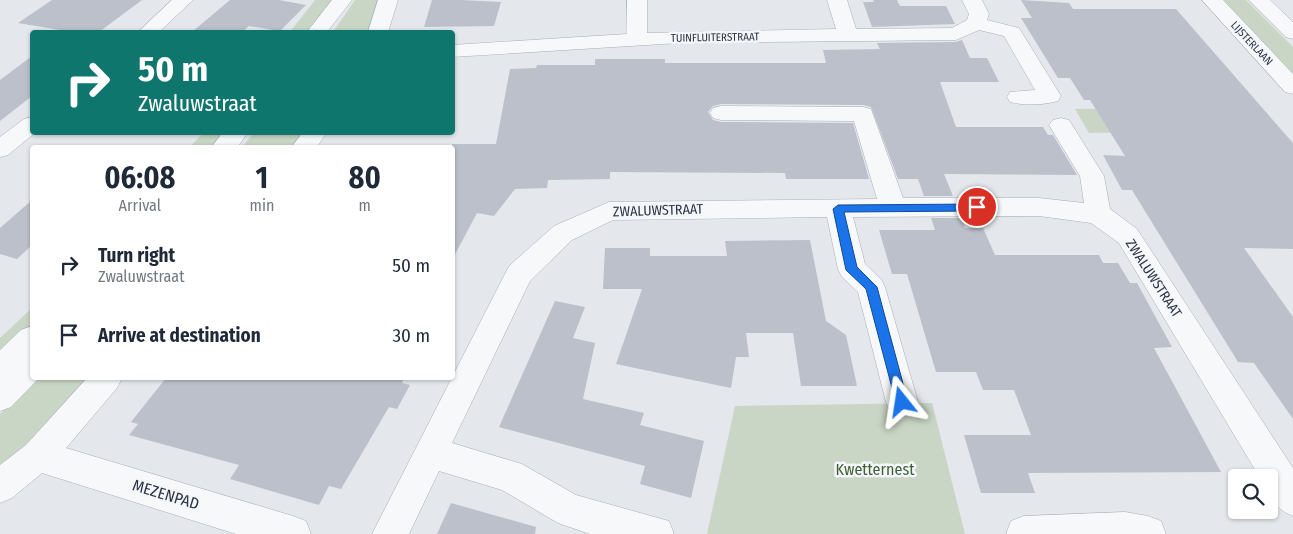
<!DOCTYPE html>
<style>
:root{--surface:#fff;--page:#f6f6f7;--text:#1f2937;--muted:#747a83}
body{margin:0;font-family:"Fira Sans Condensed",sans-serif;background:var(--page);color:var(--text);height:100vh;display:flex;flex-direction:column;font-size:19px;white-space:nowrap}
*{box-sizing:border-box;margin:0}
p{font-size:16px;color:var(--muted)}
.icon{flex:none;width:28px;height:28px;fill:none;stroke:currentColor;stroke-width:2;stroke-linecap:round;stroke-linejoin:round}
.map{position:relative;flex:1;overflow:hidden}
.details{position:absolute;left:30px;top:145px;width:425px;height:235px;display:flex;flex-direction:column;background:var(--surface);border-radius:5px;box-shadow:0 1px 4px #0004}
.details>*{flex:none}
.banner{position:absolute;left:30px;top:30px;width:425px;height:105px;border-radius:5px;box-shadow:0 1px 4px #0004;background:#0f766e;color:#fff;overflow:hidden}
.controls{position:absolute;left:1228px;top:469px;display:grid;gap:10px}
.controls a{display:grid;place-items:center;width:50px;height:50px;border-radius:5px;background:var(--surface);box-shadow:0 1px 4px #0004;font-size:25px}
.pin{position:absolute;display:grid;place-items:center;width:42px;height:42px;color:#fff;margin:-21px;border:2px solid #fff;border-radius:50%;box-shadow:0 1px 5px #0007}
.me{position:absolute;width:55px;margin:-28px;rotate:345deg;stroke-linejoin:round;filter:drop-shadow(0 0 4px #0008)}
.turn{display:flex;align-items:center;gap:18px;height:105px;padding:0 25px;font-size:22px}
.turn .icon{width:65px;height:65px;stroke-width:2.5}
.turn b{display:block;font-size:35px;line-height:42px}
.eta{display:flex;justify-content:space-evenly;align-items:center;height:85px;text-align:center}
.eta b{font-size:30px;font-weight:700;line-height:35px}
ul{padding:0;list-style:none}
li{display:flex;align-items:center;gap:15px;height:70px;padding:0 25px}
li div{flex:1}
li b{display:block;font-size:19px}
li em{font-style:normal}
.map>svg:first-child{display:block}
</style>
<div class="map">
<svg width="1293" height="534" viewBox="0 0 1293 534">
<rect width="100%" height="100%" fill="#e4e7ec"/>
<path fill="#c9d6c5" d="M315,0h16l-25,32h-16z
M355,0h26l-13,32h-35z
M1222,0h24l47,47v28z
M1176,108l18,23 -105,2 -14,-24z
M203,133h22l-14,14 -22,1z
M254,133h52l-13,14 -52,1z
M32,308v17l-32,27v-14z
M35,378h53l-44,50 -44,40v-54z
M932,403l33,131h-258l28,-128z"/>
<path fill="#bbc0ca" d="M52,0h90l-43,32h-27l-54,-9z
M230,0h49l27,5 -26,26 -31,-5 -7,6h-50z
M432,0h29l40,2 -7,24 -70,1z
M873,0h24l3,6h46l9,18 -83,3 -9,-25h11z
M1021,0l48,3 4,6h103l117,134v106l-49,-1 49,69v102l-39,-56 -16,-1 -106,-172h-10l-19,-35 22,1 -35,-56h-6l-14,-22h-12l-37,-60h11z
M962,40l8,18h17l12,24h-59l16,45h87l5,8h5l24,40 -133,-1 9,22h-29l-6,-17h-20l-27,-72 -8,-2 -142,-1 -8,2 -5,6 5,8 8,2 132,1 16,56h-83l-1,-6 -175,-1v7l-62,1 -1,8 -32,1 -21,27 -17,-3 -25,47v-116h44l14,-75 26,-1 1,-3h58v-6h70v4h161l-3,-13 57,-1 -3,-6 79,-1z
M32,56v40l-32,25v-41z
M32,200v45l-15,14 -17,-5v-26z
M931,218h31l3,10h18l12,27h104l4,8h15l12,20h7l35,64 -18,1 67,124 -193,1 7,20h-54l-17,-58h67l-17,-45h-31l-7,-18h-40l-29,-98h-15l-13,-44h56z
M810,240l16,81 20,14 11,51h-56l-8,-53h-47l3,24h-13l-5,31 -115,-24 26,-75h-39l2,-41h45v8h77l-2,-15z
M555,301l30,6 -12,31 22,5 -12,56 61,14 -4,12 64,16 -13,57 -51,-14 5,-18 -146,-39z
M166,378h238l-2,5 8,2 -13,24 -8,-2 -48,82 -12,-3 -10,19 -89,-26 9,-14 -110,-30 9,-11 -7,-2z
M451,503l85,24 -1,7h-98z"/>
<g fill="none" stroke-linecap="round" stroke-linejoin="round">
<defs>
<path id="minor" d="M172,0h21l-34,32h-21z
M332,0h20l-25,32h-20z
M378,0h20l-10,32h-20z
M627,0h20v33l189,-4 -9,-29h20l9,29 96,-1 15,-8 2,-6 -7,-14h20l7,14 -2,6 32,8 42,68 -3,5c-15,4 -33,5 -48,1l-3,-5 3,-5 25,-2 -31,-54 -25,-6 -23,10 -277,3 -227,14v-12l175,-11z
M1202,0h21l70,74v20l-8,-2z
M1249,0h21l23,22v17l-7,-2z
M721,106l142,1 8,2 32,89h136l45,5 -4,-27 -31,-51 4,-5 8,-2 8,2 35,56 6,33 27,20 156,239v48c-18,-7 -24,-19 -24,-38h-9l-141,-235 -28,-20 -52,-7 -186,1 12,47 16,15 4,8 33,115 -5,10 -11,4 -11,-4 -5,-10 -28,-110 -16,-15 -4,-8 -11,-52 -214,3 -41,20 -42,41 -78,162 70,21 54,31 93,26 5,13h-84l-32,-11 -56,-33 -63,-19 -30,63h-37l137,-268 45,-40 55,-24 268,-3 -23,-78 -133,-1 -8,-2 -3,-5 3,-5z
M32,117v15h4l-28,23 -8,2v-20l24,-18z
M223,132h25l-11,16h-26z
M303,132h24l-11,16h-25z
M32,326v52h7l-28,29 -11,4v-61l21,-20z
M87,378h35l-5,10 -51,60 227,68 13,5 5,13h-75l-194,-61 -30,25 -12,5v-38l26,-20z
M1125,512l23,4 13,5 5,13h-160l5,-13 13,-5z"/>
</defs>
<use href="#minor" stroke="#a9aeb7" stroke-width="1"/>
<use href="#minor" fill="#f7f8fa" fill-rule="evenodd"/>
</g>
<path fill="#1a73e8" stroke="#114b97" d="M977,204l5,3 -5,4 -133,1 13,55 20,20 31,115 -2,5h-9l-31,-118 -20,-19 -13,-61 5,-4z"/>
<g text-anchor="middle" stroke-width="5" stroke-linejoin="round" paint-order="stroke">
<g font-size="11" fill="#2b3445" stroke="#f4f6f9">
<text transform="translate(715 37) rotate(-1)" y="4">TUINFLUITERSTRAAT</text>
<text transform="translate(1252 43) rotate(47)" y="4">LIJSTERLAAN</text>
</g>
<g font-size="14" fill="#2b3445" stroke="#f4f6f9">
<text transform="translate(658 210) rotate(-2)" y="5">ZWALUWSTRAAT</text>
<text transform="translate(1154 278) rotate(57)" y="5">ZWALUWSTRAAT</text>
</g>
<g font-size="16" fill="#3f6138" stroke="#f4f6f9">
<text x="875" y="475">Kwetternest</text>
</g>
<g font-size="16" fill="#2b3445" stroke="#f4f6f9">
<text transform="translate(166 494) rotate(17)" y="6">MEZENPAD</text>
</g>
</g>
</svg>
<div class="controls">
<a><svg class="icon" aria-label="search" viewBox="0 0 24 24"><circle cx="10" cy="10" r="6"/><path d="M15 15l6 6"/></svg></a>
</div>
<div class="pin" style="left:977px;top:207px;background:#d93025"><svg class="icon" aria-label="arrive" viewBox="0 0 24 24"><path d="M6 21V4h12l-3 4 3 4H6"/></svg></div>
<svg class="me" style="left:902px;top:402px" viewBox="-20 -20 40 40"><path d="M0-17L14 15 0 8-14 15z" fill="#1a73e8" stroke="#fff" stroke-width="4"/></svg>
<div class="banner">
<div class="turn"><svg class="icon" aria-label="right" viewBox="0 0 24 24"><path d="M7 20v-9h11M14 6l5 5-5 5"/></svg><div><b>50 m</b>Zwaluwstraat</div></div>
</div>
<section class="details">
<div class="eta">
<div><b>06:08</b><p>Arrival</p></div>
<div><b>1</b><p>min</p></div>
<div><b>80</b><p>m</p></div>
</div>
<ul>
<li><svg class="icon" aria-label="right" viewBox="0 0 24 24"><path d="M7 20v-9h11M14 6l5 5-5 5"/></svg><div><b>Turn right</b><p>Zwaluwstraat</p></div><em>50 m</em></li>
<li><svg class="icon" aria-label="arrive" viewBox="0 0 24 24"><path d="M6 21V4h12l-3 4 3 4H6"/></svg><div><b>Arrive at destination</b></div><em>30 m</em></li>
</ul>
</section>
</div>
